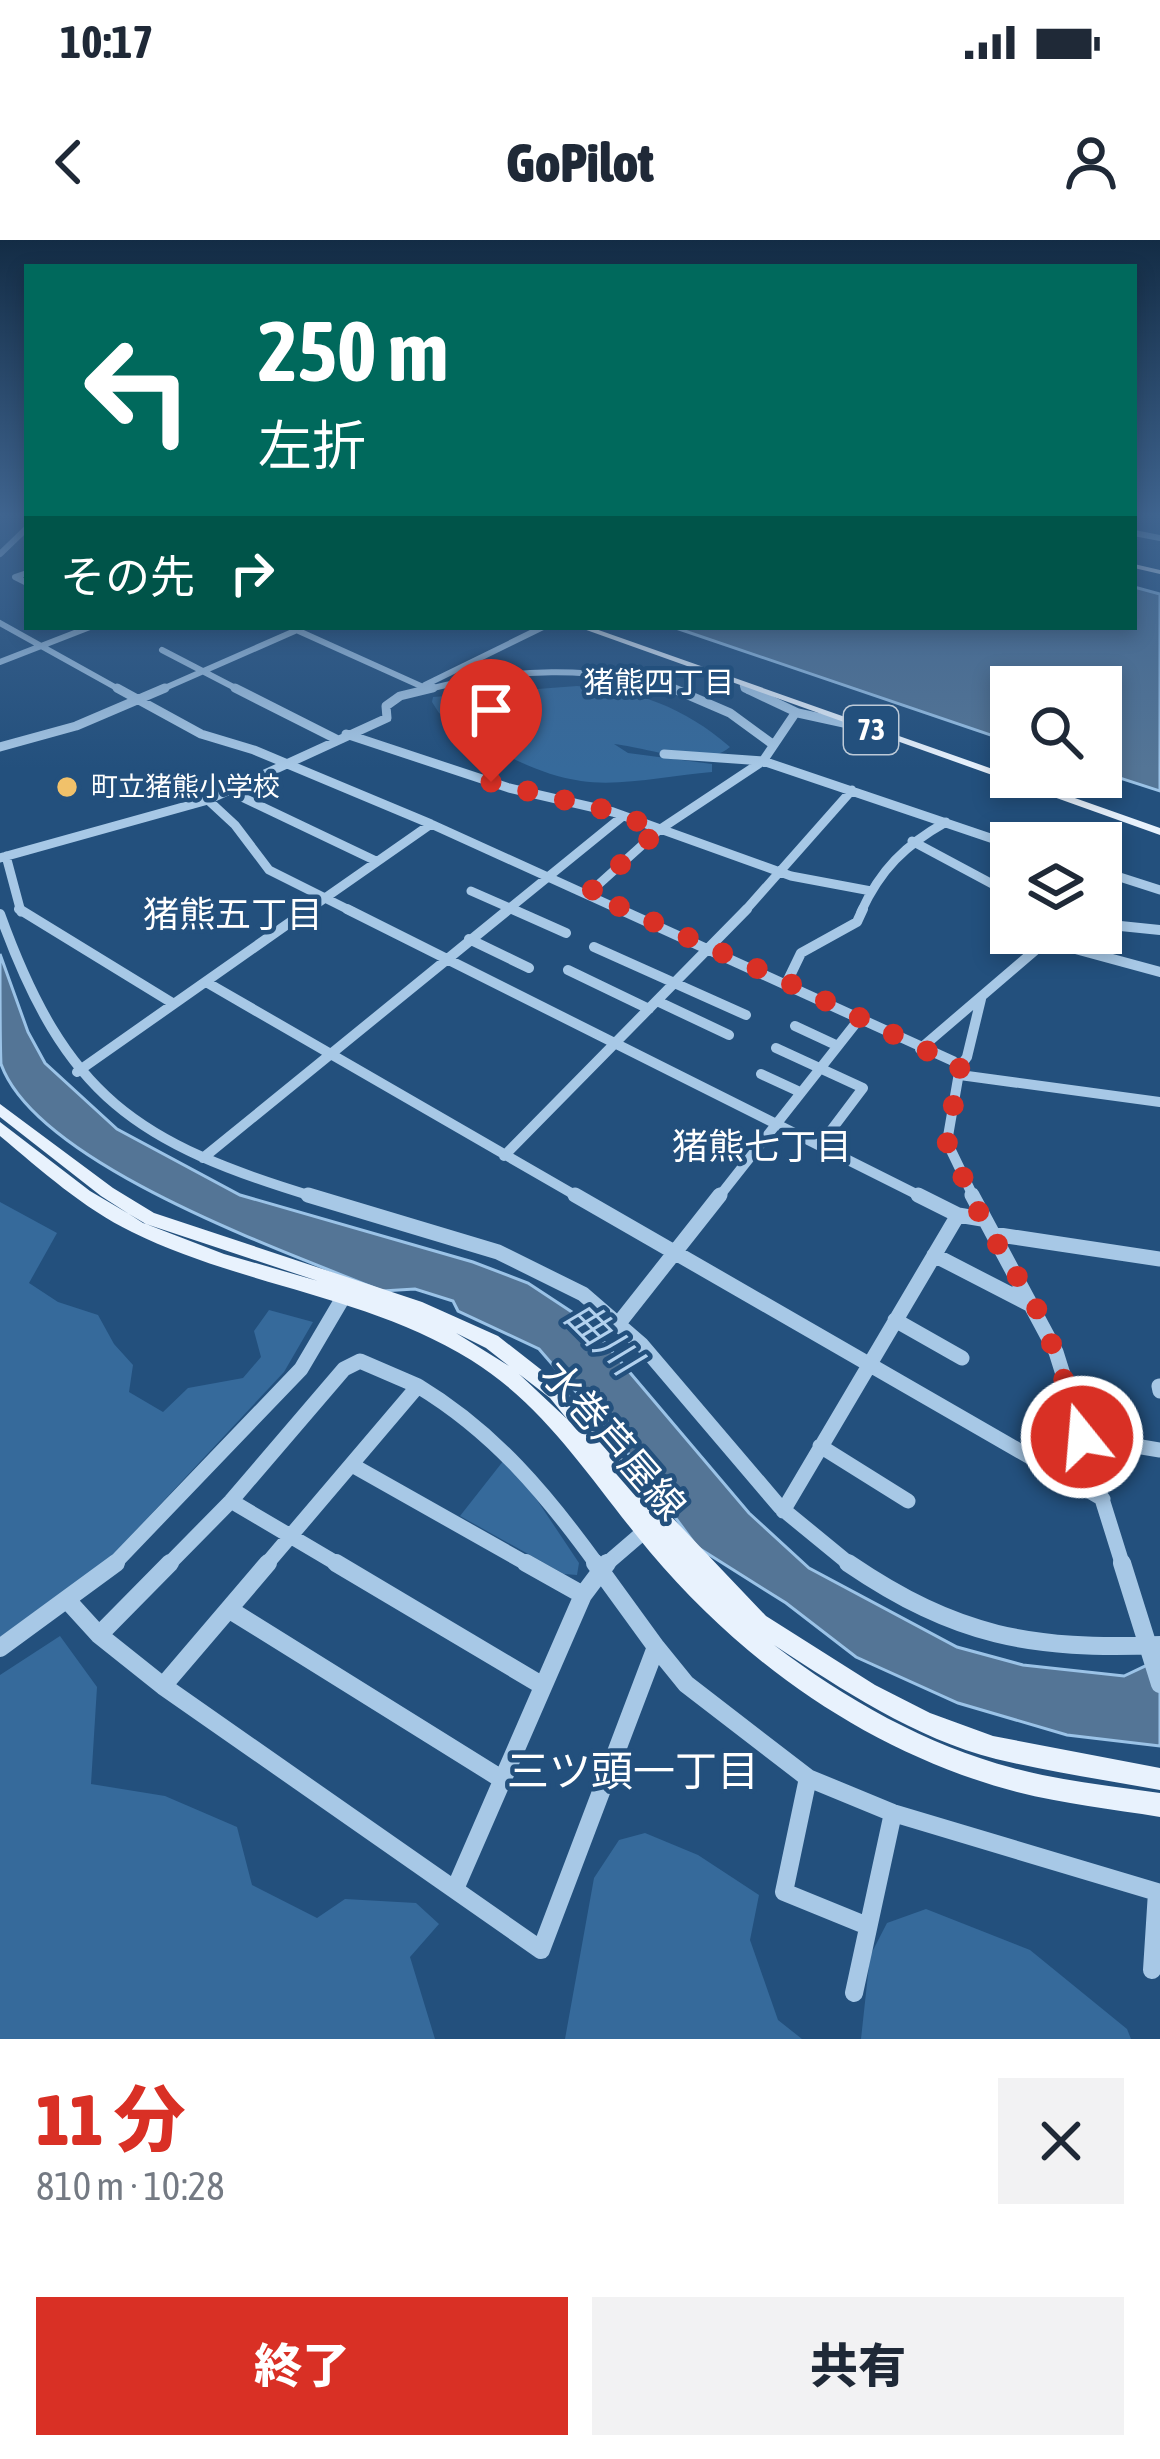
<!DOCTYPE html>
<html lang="ja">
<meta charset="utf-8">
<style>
:root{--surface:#fff;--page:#f2f2f3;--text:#1f2937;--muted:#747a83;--accent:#d93025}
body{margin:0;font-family:"Asap Condensed","Noto Sans JP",sans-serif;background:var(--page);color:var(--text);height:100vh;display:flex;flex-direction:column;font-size:45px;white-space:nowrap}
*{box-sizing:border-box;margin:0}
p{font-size:39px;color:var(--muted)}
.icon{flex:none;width:66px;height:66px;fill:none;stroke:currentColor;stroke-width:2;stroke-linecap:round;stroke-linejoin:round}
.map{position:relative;height:1799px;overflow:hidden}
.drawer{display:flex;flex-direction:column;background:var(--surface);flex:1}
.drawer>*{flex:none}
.banner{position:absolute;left:24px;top:24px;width:1113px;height:366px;border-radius:0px;box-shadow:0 6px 18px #0003;background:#00695c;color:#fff;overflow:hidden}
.controls{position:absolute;left:990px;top:426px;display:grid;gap:24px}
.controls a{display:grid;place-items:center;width:132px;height:132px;border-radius:0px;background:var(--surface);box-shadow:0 6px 18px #0003;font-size:60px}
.pin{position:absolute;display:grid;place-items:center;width:102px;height:102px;color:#fff;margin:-123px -51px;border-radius:50% 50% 50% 0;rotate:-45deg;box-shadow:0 0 12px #0007}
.pin .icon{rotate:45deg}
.me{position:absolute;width:132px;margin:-66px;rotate:343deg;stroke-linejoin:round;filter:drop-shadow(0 0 9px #0008)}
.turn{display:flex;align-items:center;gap:42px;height:252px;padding:0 36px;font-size:54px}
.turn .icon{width:156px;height:156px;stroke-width:2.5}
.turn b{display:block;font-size:84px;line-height:102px}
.then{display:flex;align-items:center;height:114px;padding:0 36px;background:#0003;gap:24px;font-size:45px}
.round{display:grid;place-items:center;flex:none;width:126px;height:126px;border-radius:0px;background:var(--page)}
.head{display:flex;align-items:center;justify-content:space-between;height:204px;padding:0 36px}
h1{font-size:72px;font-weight:800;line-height:90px;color:var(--accent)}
.action{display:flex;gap:24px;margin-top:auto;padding:24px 36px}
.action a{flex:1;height:138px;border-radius:0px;background:var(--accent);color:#fff;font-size:48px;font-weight:800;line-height:138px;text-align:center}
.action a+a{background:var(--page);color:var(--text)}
.status{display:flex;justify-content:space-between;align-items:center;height:84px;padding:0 60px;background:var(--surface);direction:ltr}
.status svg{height:33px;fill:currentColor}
header{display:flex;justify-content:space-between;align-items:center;height:156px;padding:0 36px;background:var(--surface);font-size:54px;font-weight:800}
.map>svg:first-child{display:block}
</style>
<div class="status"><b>10:17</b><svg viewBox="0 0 49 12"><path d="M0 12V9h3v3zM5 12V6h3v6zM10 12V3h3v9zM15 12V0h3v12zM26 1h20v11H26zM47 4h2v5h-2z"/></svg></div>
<header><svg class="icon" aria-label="back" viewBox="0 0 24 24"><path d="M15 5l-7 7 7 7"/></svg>GoPilot<svg class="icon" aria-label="person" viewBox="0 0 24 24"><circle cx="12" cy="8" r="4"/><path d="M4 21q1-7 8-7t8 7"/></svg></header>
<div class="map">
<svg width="1160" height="1799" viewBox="0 0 1160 1799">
<rect width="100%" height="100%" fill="#23507d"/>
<path fill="#366a9b" d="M577,446c60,4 107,21 153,61 -26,23 -84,0 -116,-3l14,9 84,11v8c-41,3 -91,15 -131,9 -53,-8 -98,-38 -142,-68l-7,-11 1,-5z
M0,962l57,31 -28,50 29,19 40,13 16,29 19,21 -4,27 34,20 25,-24 55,-10 18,-21 -7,-26 15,-21 44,12 -29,50 -172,184 -112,81z
M504,1220l29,34 46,69 -2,12 -13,-1 -104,-58z
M60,1396l37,51 -6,97 74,12 72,31 15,58 65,33 28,-19 71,4 23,21 -29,33 25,82h-435v-364z
M645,1593l53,22 61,40 -9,45 28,80 24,19h-237l29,-161 25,-38z
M926,1669l104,41 97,79 4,10h-270l9,-83 17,-33z"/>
<path fill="#547596" stroke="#9bc3e7" stroke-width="3" d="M1134,347l26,7v197l-59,-19v-85h-90v55l-338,-115h461z
M0,714l28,78 17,31 72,66 123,66 233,67 55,21 59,39 162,191 60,55 148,79 66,18 101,11 36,-17v87l-93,-11 -109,-32 -102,-46 -70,-54 -89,-56 -75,-102 -83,-96 -81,-38 -5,-10 -38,-12 -33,2c-95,-39 -345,-126 -381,-227 -1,-19 -1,-86 -1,-110z"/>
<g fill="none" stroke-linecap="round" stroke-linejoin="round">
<path stroke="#a7c8e6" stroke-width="6" d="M1134,293l26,5
M0,314l27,-26
M27,333l-12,4 12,6
M0,383l122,68
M292,388l131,59
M162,410l79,41
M0,422l90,-35
M425,445l118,-58
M743,446l5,5
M158,451l139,-61
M421,451c88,-23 173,-27 261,0"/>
<path stroke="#a7c8e6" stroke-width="9" d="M117,448l84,46 53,16 177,74 194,88
M235,448l101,51
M672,448l58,25 41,30
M745,448l53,25 64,14
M346,494l163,54 104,24 178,64 80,15
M0,507l76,-21 89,-38
M664,514l99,7 248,84
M227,550l149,71
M208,560l27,25 34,45 84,42
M912,601l99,53
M6,616l15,56
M0,618l208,-58 179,-82 -1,-12 14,-10 33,-8
M1101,631l59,19
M471,651l48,21
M589,653l70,-63 104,-69 33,-49
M305,672l126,-88
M505,672l118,-96
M744,672l108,-122
M861,672c19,-42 44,-67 85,-90"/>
<path stroke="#a7c8e6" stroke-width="10" d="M19,669l155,95
M347,669l577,289
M512,669l54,24
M619,669l334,152 7,6 -13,75 27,56
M0,674c66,183 135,229 318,284
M1101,684l59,6
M1096,693l4,20
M469,699l60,29
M1046,701l114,31
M594,707l152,68
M568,730l81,39
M206,742l374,216
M787,742l14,-29 56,-31 6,-13
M657,761l72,34
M795,786l43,20
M776,808l87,40 -43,57
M920,809l126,-108v-8
M960,827l7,-10 14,-58
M77,832l232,-163
M761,834l39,18
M960,835l200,27
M504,916l243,-247
M203,918l306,-249
M718,958l142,-180"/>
<path stroke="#a7c8e6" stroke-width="15" d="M308,955l190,57 85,42 59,51 138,162 72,59
M575,955l528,304
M918,955l40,20 24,4
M972,955l84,157 67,214
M993,994l167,25
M934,1015l101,52
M895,1080l67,38
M619,1083l101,-128
M1159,1146l1,5
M1082,1197l78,13
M820,1206l88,55
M352,1225l179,101
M231,1261l110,65
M783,1271l175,-296
M112,1326l189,-197 46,-78
M167,1326l64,-65 113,-132 16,-8 58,25
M265,1326l153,-180c76,46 128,108 180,180
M604,1326l43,-37"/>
<path stroke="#a7c8e6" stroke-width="18" d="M268,1323l-105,123 378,264 115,-303 -61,-84
M336,1323l207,123
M526,1323l57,32
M848,1323c109,74 183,87 312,82
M1122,1323l38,121
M68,1361l31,34 64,51
M230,1370l273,170
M99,1395l71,-72
M656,1407l30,37 122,94 85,35 267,80
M0,1408l116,-85
M808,1538l-24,114 81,33
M455,1649l128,-294 24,-32
M1152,1730l5,-78
M854,1753l39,-180"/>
<path fill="#e8f2fd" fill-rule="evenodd" d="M1134,324l26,6v4l-26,-6z
M578,387h12l570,201v7z
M0,864l113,84 41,25 268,89 76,34 64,50 104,125 100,105 109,69 55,28 63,23 167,32v22c-54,-10 -110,-18 -164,-31 -82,-21 -153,-69 -222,-114 71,54 152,100 239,123 48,13 98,18 147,25v24c-48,-8 -96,-13 -143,-25 -145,-38 -272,-127 -367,-240 -56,-67 -103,-145 -179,-192 -104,-65 -230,-74 -339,-128 -49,-24 -90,-61 -132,-96v-14l90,69 56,33 78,30 94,27 -175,-58 -42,-27 -101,-79zM456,1093l30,15 23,18zM519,1134l31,24 17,21z"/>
</g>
<linearGradient id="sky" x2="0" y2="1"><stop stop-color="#132c45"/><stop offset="0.52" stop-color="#3f648f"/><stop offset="1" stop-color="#3f648f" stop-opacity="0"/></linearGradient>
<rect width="1160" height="529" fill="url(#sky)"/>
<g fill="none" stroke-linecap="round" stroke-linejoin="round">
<path stroke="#d93025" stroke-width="21" stroke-dasharray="0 37.8" d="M491,542l123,30 45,18 -70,63 198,89 173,85 -13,75 35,77 54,88 19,45 27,85"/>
</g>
<circle fill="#f1c16a" stroke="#23507d" stroke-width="4.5" cx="67" cy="547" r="12"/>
<g text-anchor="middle" stroke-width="9" stroke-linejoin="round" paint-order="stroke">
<g font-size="27" fill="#fff" stroke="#23507d" text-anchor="start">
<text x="91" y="556">町立猪熊小学校</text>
</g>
<g font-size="30" fill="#fff" stroke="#23507d">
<text x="659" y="453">猪熊四丁目</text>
</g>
<rect fill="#23507d" stroke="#bdcad8" stroke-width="3" x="844" y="466" width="54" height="48" rx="9"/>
<g font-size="30" font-weight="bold" fill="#fff">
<text x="871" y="500">73</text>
</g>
<g font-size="36" fill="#fff" stroke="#23507d">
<text x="233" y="687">猪熊五丁目</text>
<text x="762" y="919">猪熊七丁目</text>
</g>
<g font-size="39" fill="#fff" stroke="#23507d">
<text transform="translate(614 1200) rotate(49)" y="14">水巻芦屋線</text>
</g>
<g font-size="42" font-style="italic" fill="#b2d1ee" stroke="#23507d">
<text transform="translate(603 1097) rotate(45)" y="15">曲川</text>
</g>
<g font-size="42" fill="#fff" stroke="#23507d">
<text x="633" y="1546">三ツ頭一丁目</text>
</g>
</g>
</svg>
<div class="controls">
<a><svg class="icon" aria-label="search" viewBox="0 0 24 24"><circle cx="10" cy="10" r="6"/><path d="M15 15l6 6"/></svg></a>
<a><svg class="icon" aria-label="layers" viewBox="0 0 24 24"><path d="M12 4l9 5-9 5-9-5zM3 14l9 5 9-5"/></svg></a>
</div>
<div class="pin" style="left:491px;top:542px;background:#d93025"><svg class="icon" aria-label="arrive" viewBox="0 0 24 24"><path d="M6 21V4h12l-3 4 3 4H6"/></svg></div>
<svg class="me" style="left:1082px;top:1197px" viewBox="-20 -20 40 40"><circle r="17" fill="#d93025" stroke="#fff" stroke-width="3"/><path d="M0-11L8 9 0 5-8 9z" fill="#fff"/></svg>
<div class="banner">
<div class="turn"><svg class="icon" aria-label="left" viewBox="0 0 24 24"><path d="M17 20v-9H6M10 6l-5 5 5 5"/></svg><div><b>250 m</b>左折</div></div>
<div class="then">その先<svg class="icon" aria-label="right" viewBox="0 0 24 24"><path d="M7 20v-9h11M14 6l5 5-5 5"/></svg></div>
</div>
</div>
<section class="drawer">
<div class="head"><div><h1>11 分</h1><p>810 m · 10:28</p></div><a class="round"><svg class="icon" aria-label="close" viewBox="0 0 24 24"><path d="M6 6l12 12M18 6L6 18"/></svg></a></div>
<div class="action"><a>終了</a><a>共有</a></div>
</section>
